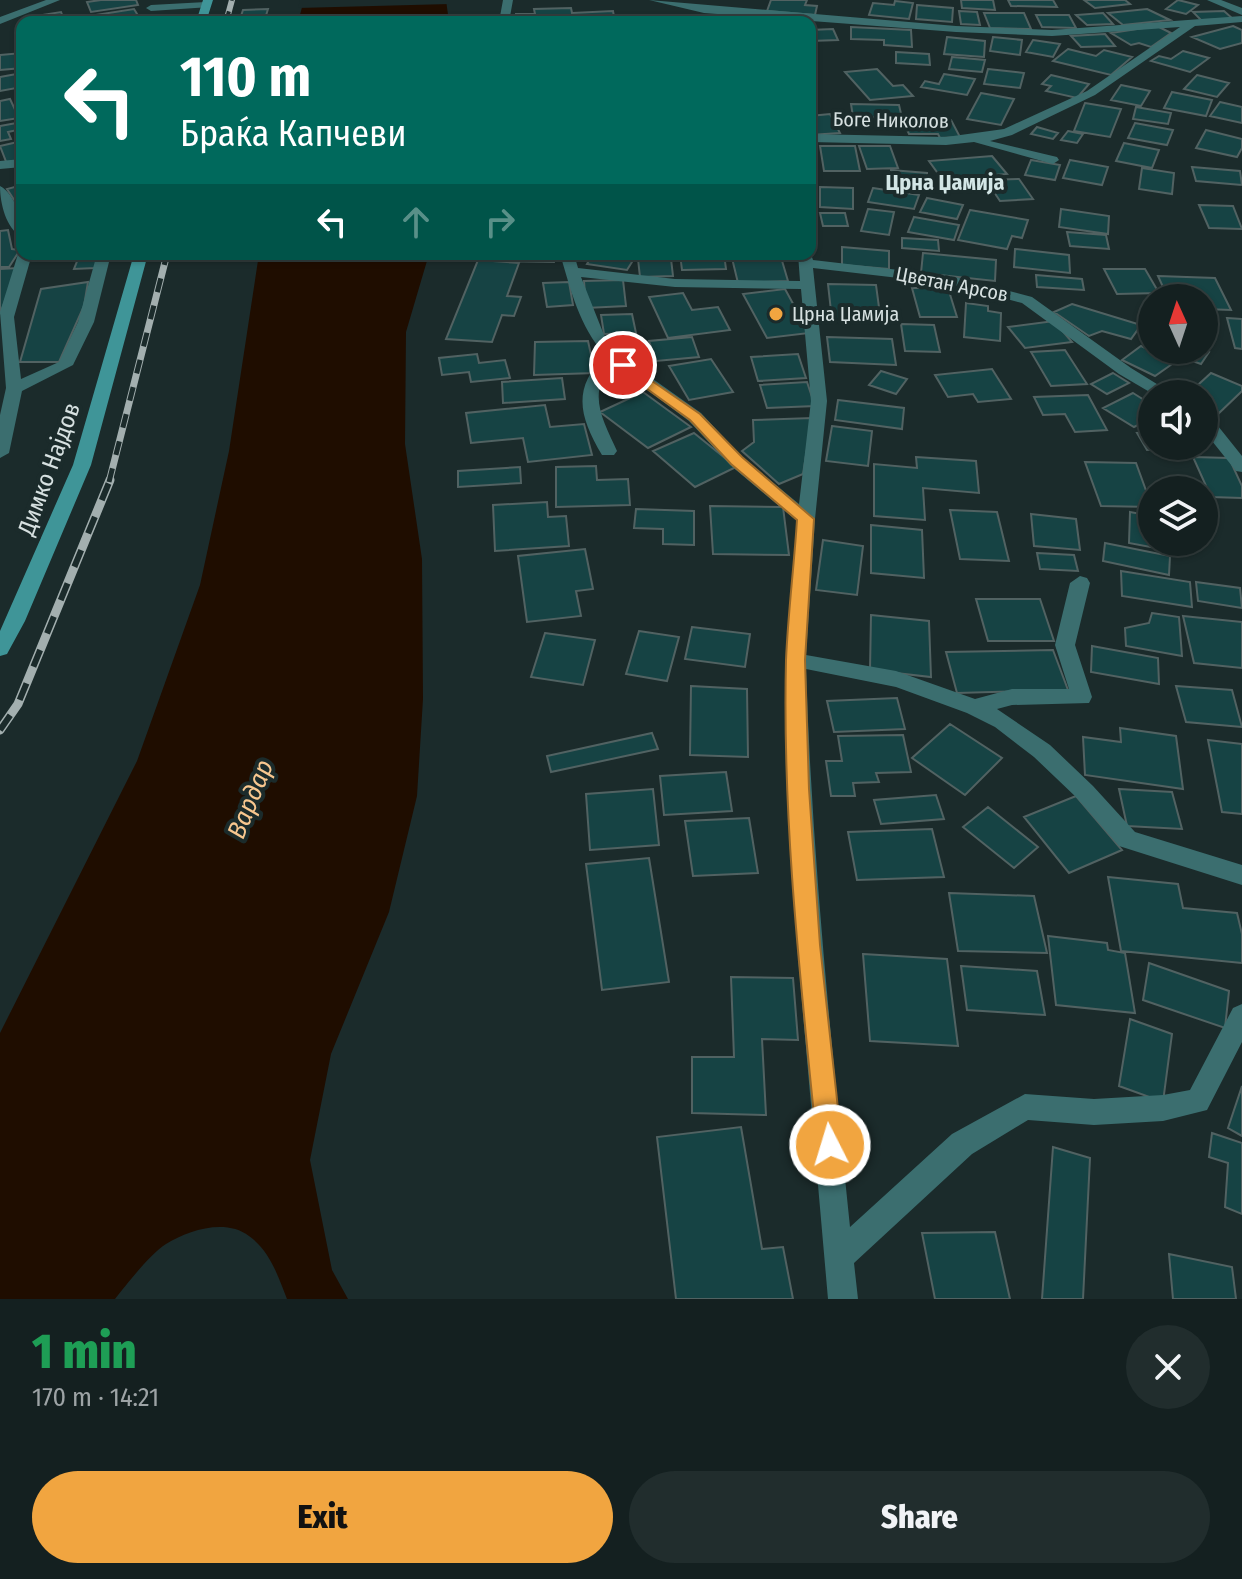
<!DOCTYPE html>
<meta charset="utf-8">
<style>
:root{--surface:#142020;--page:#212d2d;--text:#f1f3f6;--muted:#9da3a5;--line:#333e3e;--accent:#f1a540}
body{margin:0;font-family:"Fira Sans Condensed",sans-serif;background:var(--page);color:var(--text);height:100vh;display:flex;flex-direction:column;font-size:30px;white-space:nowrap}
*{box-sizing:border-box;margin:0}
p{font-size:26px;color:var(--muted)}
.icon{flex:none;width:44px;height:44px;fill:none;stroke:currentColor;stroke-width:2;stroke-linecap:round;stroke-linejoin:round}
.map{position:relative;height:1299px;overflow:hidden}
.panel{display:flex;flex-direction:column;background:var(--surface);flex:1}
.panel>*{flex:none}
.top-card{position:absolute;left:16px;top:16px;width:800px;height:244px;border-radius:16px;box-shadow:0 2px 6px #0004,0 0 0 2px var(--line);background:#00695c;color:#fff;overflow:hidden}
.needle{width:52px;rotate:357deg}
.controls{position:absolute;left:1138px;top:284px;display:grid;gap:16px}
.controls a{display:grid;place-items:center;width:80px;height:80px;border-radius:50%;background:var(--surface);box-shadow:0 2px 6px #0004,0 0 0 2px var(--line);font-size:40px}
.pin{position:absolute;display:grid;place-items:center;width:68px;height:68px;color:#fff;margin:-34px;border:4px solid #fff;border-radius:50%;box-shadow:0 2px 8px #0007}
.me{position:absolute;width:88px;margin:-44px;rotate:355deg;stroke-linejoin:round;filter:drop-shadow(0 0 6px #0008)}
.turn{display:flex;align-items:center;gap:28px;height:168px;padding:0 32px;font-size:36px}
.turn .icon{width:104px;height:104px;stroke-width:2.5}
.turn b{display:block;font-size:56px;line-height:68px}
.lanes{display:flex;align-items:center;height:76px;padding:0 32px;background:#0003;justify-content:center;gap:40px;direction:ltr}
.lanes .off{opacity:.35}
.round{display:grid;place-items:center;flex:none;width:84px;height:84px;border-radius:42px;background:var(--page)}
.headline{display:flex;align-items:center;justify-content:space-between;height:136px;padding:0 32px}
h1{font-size:48px;font-weight:800;line-height:60px;color:#1e9e55}
.primary-button{display:flex;gap:16px;margin-top:auto;padding:16px 32px}
.primary-button a{flex:1;height:92px;border-radius:48px;background:var(--accent);color:#111;font-size:32px;font-weight:800;line-height:92px;text-align:center}
.primary-button a+a{background:var(--page);color:var(--text)}
.map>svg:first-child{display:block}
</style>
<div class="map">
<svg width="1242" height="1299" viewBox="0 0 1242 1299">
<rect width="100%" height="100%" fill="#1b2b2b"/>
<path fill="#1f0d00" d="M304,0h142l3,22h-151z
M259,254h170l-23,78 -1,112 17,115 1,140 -6,97 -28,116 -58,142 -21,106 22,110 16,29h-61c-9,-23 -17,-48 -38,-63 -23,-18 -61,-6 -83,8 -16,10 -39,40 -51,55h-115v-266l137,-272 63,-176 29,-134z"/>
<path fill="#1b2b2b" d="M300,0h150v4l-152,4z"/>
<path fill="#164344" stroke="#516262" stroke-width="2" d="M101,0h35l2,5 -47,7 -4,-10z
M771,0h36l-2,5 12,1 -2,9 -48,-4z
M961,0h32l2,10 -33,-2z
M1008,0h45l4,7 -46,-1z
M1084,0h41l5,4 -35,4z
M1178,0l20,5 -12,9 -20,-5z
M895,1l18,2 -4,16 -40,-4 4,-12 21,2z
M917,5l36,3 -1,14 -36,-3z
M571,8l1,5 41,-2 2,11h-99v-8h19l-1,-5z
M134,9l8,13h-50l-3,-6z
M268,9l-4,13h-25l4,-12z
M1147,9l23,11 -47,5 -15,-12z
M959,11l18,1 3,13 -19,-1z
M1224,11l9,8 -32,1 -8,-8z
M61,12l4,10h-35l-1,-5z
M984,13h40l7,16 -41,-1z
M1103,13l10,11 -26,1 -11,-10z
M1036,15h33l7,13 -34,-1z
M1157,26l14,7 -20,14 -12,-4 -8,2 -20,-12z
M1233,26l9,4v13l-22,6 -28,-12z
M851,27l60,3 1,17 -28,-2v-5l-33,-1z
M833,29l5,11 -28,1v-11z
M1105,34l10,12 -34,1 -10,-11z
M947,37l38,4 -1,16 -40,-3z
M993,37l29,3 -2,15 -30,-4z
M1033,40l27,4 -7,13 -27,-5z
M1068,49l28,7 8,-6 28,7 -21,18 -58,-14z
M1183,51l26,7 -19,14 -39,-11 8,-5 12,3z
M896,52l33,2 1,11 -34,-2z
M22,53v15l-22,2v-15z
M952,57l33,3 -3,12 -33,-3z
M877,69l16,17 10,-1 10,11 -43,4 -25,-28z
M988,69l36,4 -4,15 -36,-4z
M22,73v14l-22,4v-14z
M944,74l31,5 -8,16 -46,-8 4,-6 14,3z
M1051,75l38,9 -12,14 -31,-7 5,-5 -9,-2z
M1197,75l32,8 -12,14 -33,-8z
M1121,85l29,6 -9,15 -30,-6z
M1172,92l40,8 -6,16 -42,-8z
M981,93l33,6 -13,26 -34,-6z
M10,99l9,19 -19,3v-20z
M1220,102l22,5v16l-32,-7z
M1085,103l36,6 -11,28 -36,-6z
M851,104l48,1 3,13 -49,-1z
M1136,107l35,6 -3,11 -35,-5z
M830,114l10,19 -30,2v-19z
M951,120l9,17 -20,1 -2,-4h-29l-6,-13z
M22,122v7l-14,3 3,7 -11,2v-15z
M1135,123l38,7 -6,15 -39,-7z
M1037,127l21,6 -5,6 -22,-5z
M1206,130l36,9v9l-5,9 -41,-9z
M1068,131l15,3 -6,9 -16,-3z
M22,141v20l-15,3 -7,-18z
M1124,143l35,7 -7,18 -36,-7z
M820,146h35l5,25h-36z
M859,146h31l8,22 -31,1z
M992,156l15,18 -65,5 -13,-18z
M1031,160l29,5 -5,15 -30,-5z
M1070,160l38,7 -6,18 -39,-7z
M1192,167l48,4 2,14 -46,-4z
M1142,168l32,5 -2,21 -33,-5z
M891,170l36,3v17l-37,-3z
M1019,179l14,20 -33,2 -14,-21z
M22,185v27l-15,-23z
M820,187l33,1v21l-33,-2z
M873,188l46,7 -5,14 -46,-7z
M927,198l36,7 -6,14 -37,-7z
M1199,205l34,1 9,23 -33,-1z
M868,209l26,3 -5,23 -28,-4z
M1061,209l48,7 -1,18 -49,-7z
M970,210l58,10 -6,18 -10,-2 -5,13 -49,-9z
M820,213h25l3,13h-25z
M914,217l45,8 -5,15 -46,-8z
M8,230l4,19 8,1 -11,17h-9v-36z
M1067,232l39,3 3,14 -39,-3z
M902,238l36,2 1,11 -37,-3z
M842,247l47,4v18l-47,-4z
M1015,249l54,6 1,18 -56,-6z
M923,253l73,7 -1,21 -74,-8z
M80,254h19l-4,14 -21,1z
M502,254h53l-1,8 -53,-1z
M593,254h44l-10,16 -40,-6z
M680,254h44l2,15 -44,1z
M731,254h49l8,27 -50,2z
M638,259h33l2,17 -33,1z
M478,260l41,3 -12,33 14,1 -7,19 -12,-1 -10,27 -46,-3z
M18,268l-18,46v-45z
M1104,269h41l14,24 -42,1z
M1036,275l46,4 2,11 -47,-3z
M1158,276l57,2 16,32 -27,-1v-11h-36z
M623,280l3,26 -40,2 -2,-27z
M88,282l-4,24 -25,56h-39l21,-73z
M569,282l4,23 -26,2 -4,-24z
M828,284l48,1 5,37 -49,-2z
M912,288h36l9,29h-37z
M785,289l24,44 -42,5 -24,-44z
M683,293l9,17 26,-3 12,23 -62,8 -19,-41z
M966,303l22,3v5l13,2 -1,28 -36,-4z
M1072,304l69,21 -10,14 -29,-8 -13,5 -35,-24z
M632,314l4,19 -32,1 -3,-19z
M1227,318l15,1v30l-7,-1z
M1054,321l18,21 -47,6 -17,-21z
M901,324l33,1 6,27 -35,-1z
M692,337l7,20 -43,4 -7,-20z
M827,337l65,2 4,26 -66,-3z
M588,341l7,32 -61,2 1,-33z
M1141,346l34,16 -20,14 -33,-16z
M1065,350l22,34 -36,2 -20,-34z
M1161,350h42l6,2 -8,12z
M477,354l2,9 26,-3 5,18 -39,4 -2,-10 -27,3 -3,-17z
M798,354l8,24 -48,3 -7,-24z
M711,359l22,33 -44,8 -20,-34z
M992,369l19,30 -33,3 -5,-8 -25,3 -13,-22z
M881,371l26,8 -11,15 -27,-9z
M1113,373l16,10 -22,11 -16,-10z
M1211,373l31,13v5l-25,24 -13,-5v-16h-16z
M562,378l3,21 -62,4 -1,-21z
M807,382l8,24 -48,2 -7,-23z
M643,392l48,35 -43,21 -48,-36z
M1133,393l19,12v13l-18,9 -31,-19z
M1088,395l19,35 -32,2 -10,-18 -22,1 -9,-18z
M838,400l66,8 -2,21 -67,-9z
M545,405l5,22 34,-3 8,31 -64,7 -5,-24 -52,5 -5,-30z
M812,418l-9,56 -24,10 -37,-33 12,-9 -1,-22z
M832,426l40,5 -4,35 -42,-5z
M1152,432v14h43l-48,4 -10,-17z
M694,433l42,34 -41,20 -42,-36z
M916,457l60,4 3,32 -56,-5 2,32 -51,-4v-52l43,4z
M1193,457l36,1 13,28v12l-31,-1z
M1085,462l51,1 16,44 -51,-1z
M596,466l1,14 31,-1 2,26 -74,2v-40z
M520,467l1,16 -63,4v-16z
M547,502l1,15 18,-1 3,30 -74,5 -2,-46z
M710,506l73,1 6,48 -76,-1z
M636,509l58,2v34l-31,-1v-15l-29,-1z
M950,510l47,2 12,49 -49,-2z
M1130,512l22,4v26h36v12l-59,-11z
M1031,514l45,5 4,31 -46,-4z
M871,525l51,5 2,48 -53,-5z
M823,540l40,6 -6,49 -41,-5z
M1105,543l65,13 -1,19 -66,-14z
M585,549l8,40 -17,2 5,25 -54,6 -9,-66z
M1037,553l37,2 4,16 -38,-2z
M1121,571l69,11 2,25 -70,-11z
M1196,582l44,6 2,20 -44,-7z
M976,599h64l14,42h-66z
M1152,613l27,4 3,39 -56,-10 -1,-18 24,-5z
M871,615l58,6 2,56 -61,-7z
M1183,616l59,6v46l-48,-5z
M692,627l58,7 -5,33 -60,-8z
M639,631l40,6 -12,44 -41,-7z
M545,633l50,7 -12,45 -52,-8z
M1092,646l66,12 1,26 -68,-12z
M1053,650l15,40 -111,3 -11,-41z
M691,686l56,3 1,68 -58,-2z
M1176,686l56,4 10,37 -56,-5z
M897,698l8,31 -71,3 -7,-31z
M950,724l52,34 -37,37 -53,-37z
M1120,728l56,8 7,53 -98,-14 -2,-38 38,5z
M652,733l6,16 -107,23 -4,-16z
M903,735l8,37 -35,1 3,9 -26,1 2,13h-24l-5,-35h16l-4,-25z
M1208,740l34,4v70l-20,-2z
M726,772l6,39 -68,4 -4,-39z
M653,789l6,56 -69,5 -4,-56z
M1119,789l53,3 10,37 -55,-3z
M936,795l8,24 -63,5 -7,-24z
M1076,796l46,54 -53,23 -45,-56z
M988,807l50,40 -24,21 -51,-41z
M749,818l9,55 -65,3 -8,-55z
M932,829l12,48 -87,3 -9,-48z
M649,858l20,124 -67,8 -16,-126z
M1108,877l70,7 5,24 54,5 5,21v29l-121,-12z
M949,893l85,3 13,57 -89,-2z
M1048,936l59,7 1,7 17,3 10,60 -79,-8z
M863,954l84,5 11,87 -88,-5z
M1149,963l80,28 -4,37 -82,-28z
M961,966l76,5 8,44 -78,-5z
M731,977l62,1 5,62 -36,-1 4,76 -74,-2v-56h42z
M1130,1019l42,15 -9,68 -44,-16z
M1242,1086v50l-14,-8z
M741,1127l21,122 21,-2 10,52h-117l-19,-162z
M1212,1133l30,10v71l-17,-7 3,-44 -19,-6z
M1053,1147l37,11 -7,141h-41z
M995,1232l15,67h-75l-13,-66z
M1169,1254l63,13 4,32h-63z"/>
<g fill="none" stroke-linecap="round" stroke-linejoin="round">
<path fill="#3b6e6f" fill-rule="evenodd" d="M46,0h14l-60,24v-7z
M503,0h10l-4,22h-10z
M649,0l307,26 96,4 190,-14v6l-47,4 -100,69 -83,40 -22,6 67,16 2,3 -6,4 -79,-22 -28,3 -136,-3v-8l136,3 58,-8 83,-38 93,-64 -128,9 -96,-4 -252,-19z
M1207,0h14l21,8v7z
M206,2l5,3 -1,2 -59,4 -5,-3 5,-3z
M22,159v8l-22,2v-8z
M0,186c16,9 22,34 22,51 -16,-8 -22,-34 -22,-51z
M22,251v3h10l-18,63 7,62 38,-17 19,-40 19,-68h14l-17,68 -21,43 -51,26 -13,62 -9,5v-43l6,-27 -6,-76 18,-58z
M810,251l3,9 138,16 81,21 99,71 42,26h-20l-34,-20 -97,-71 -72,-19 -137,-16 14,133 -12,118 -9,136 90,16 79,28 37,-10h57l-14,-44 15,-62 10,-7 7,2 3,5 -15,62 17,52 -3,6 -77,2 -15,4 53,36 43,41 42,46 107,33v20l-123,-39 -42,-48 -43,-41 -39,-30 -28,-14 -71,-26 -90,-18c6,187 25,372 44,558l102,-93 73,-40 69,5 69,-4 27,-5 43,-82 9,-4v38l-35,68 -44,11 -69,4 -66,-5 -56,34 -118,109 4,36h-30l-31,-354 -9,-156 -2,-129 11,-139 -67,-56 -41,-44 -76,-57c-27,29 -10,56 4,87l-3,4h-12c-23,-39 -30,-66 3,-100 -26,-29 -34,-65 -45,-101h14l4,14 97,11 125,2 -2,-27h12zM581,277l94,10 126,2 10,112 -12,103 -57,-47 -41,-44 -72,-51 -25,-27z
M1204,415l6,1 32,40v16l-6,-1 -32,-40z"/>
<path fill="#3f9598" fill-rule="evenodd" d="M203,0h10l-7,22h-10z
M134,254h14l-57,211 -66,156 -18,33 -7,2v-25l73,-166z"/>
<defs>
<path id="rail-far2" d="M226,22l6,-22"/>
<path id="rail-far1" d="M109,482l58,-228"/>
<path id="rail" d="M0,730l18,-26 92,-224"/>
</defs>
<use href="#rail-far2" stroke="#a3afaf" stroke-width="6"/>
<use href="#rail-far1" stroke="#a3afaf" stroke-width="7"/>
<use href="#rail" stroke="#a3afaf" stroke-width="9"/>
<use href="#rail-far2" stroke="#1b2b2b" stroke-width="4" stroke-dasharray="11" stroke-linecap="butt"/>
<use href="#rail-far1" stroke="#1b2b2b" stroke-width="5" stroke-dasharray="14" stroke-linecap="butt"/>
<use href="#rail" stroke="#1b2b2b" stroke-width="6" stroke-dasharray="18" stroke-linecap="butt"/>
</g>
<path fill="#f1a540" stroke="#9d6b2a" stroke-width="2" d="M623,361l77,53 42,43 72,62 -9,141 4,129 11,156 22,200 -3,9 -9,4 -9,-4 -4,-9c-16,-160 -35,-323 -31,-485 2,-47 8,-93 11,-140l-66,-56 -41,-44 -72,-52 -2,-3z"/>
<circle fill="#f1a540" stroke="#1b2b2b" stroke-width="3" cx="776" cy="314" r="8"/>
<g text-anchor="middle" stroke-width="8" stroke-linejoin="round" paint-order="stroke">
<g font-size="20" fill="#d7e1e1" stroke="#1b2b2b">
<text transform="translate(891 120) rotate(1)" y="7">Боге Николов</text>
<text transform="translate(952 284) rotate(11)" y="7">Цветан Арсов</text>
</g>
<g font-size="20" fill="#d7e1e1" stroke="#1b2b2b" text-anchor="start">
<text x="792" y="321">Црна Џамија</text>
</g>
<g font-size="22" font-weight="bold" fill="#d3e6e6" stroke="#1b2b2b">
<text x="945" y="190">Црна Џамија</text>
</g>
<g font-size="24" fill="#d7e1e1" stroke="#1b2b2b">
<text transform="translate(49 469) rotate(-70)" y="8">Димко Најдов</text>
</g>
<g font-size="26" font-style="italic" fill="#f8c78f" stroke="#1b2b2b">
<text transform="translate(250 799) rotate(-68)" y="9">Вардар</text>
</g>
</g>
</svg>
<div class="controls">
<a><svg class="needle" viewBox="-14 -14 28 28"><path d="M0-13l5 13h-10z" fill="#e53935"/><path d="M0 13l5-13h-10z" fill="#9da3a5"/></svg></a>
<a><svg class="icon" aria-label="sound" viewBox="0 0 24 24"><path d="M4 9h4l5-4v14l-5-4H4zM17 9q2 3 0 6"/></svg></a>
<a><svg class="icon" aria-label="layers" viewBox="0 0 24 24"><path d="M12 4l9 5-9 5-9-5zM3 14l9 5 9-5"/></svg></a>
</div>
<div class="pin" style="left:623px;top:365px;background:#d93025"><svg class="icon" aria-label="arrive" viewBox="0 0 24 24"><path d="M6 21V4h12l-3 4 3 4H6"/></svg></div>
<svg class="me" style="left:830px;top:1145px" viewBox="-20 -20 40 40"><circle r="17" fill="#f1a540" stroke="#fff" stroke-width="3"/><path d="M0-11L8 9 0 5-8 9z" fill="#fff"/></svg>
<div class="top-card">
<div class="turn"><svg class="icon" aria-label="left" viewBox="0 0 24 24"><path d="M17 20v-9H6M10 6l-5 5 5 5"/></svg><div><b>110 m</b>Браќа Капчеви</div></div>
<div class="lanes"><svg class="icon" aria-label="left" viewBox="0 0 24 24"><path d="M17 20v-9H6M10 6l-5 5 5 5"/></svg><svg class="icon off" aria-label="ahead" viewBox="0 0 24 24"><path d="M12 20V5M6 11l6-6 6 6"/></svg><svg class="icon off" aria-label="right" viewBox="0 0 24 24"><path d="M7 20v-9h11M14 6l5 5-5 5"/></svg></div>
</div>
</div>
<section class="panel">
<div class="headline"><div><h1>1 min</h1><p>170 m · 14:21</p></div><a class="round"><svg class="icon" aria-label="close" viewBox="0 0 24 24"><path d="M6 6l12 12M18 6L6 18"/></svg></a></div>
<div class="primary-button"><a>Exit</a><a>Share</a></div>
</section>
